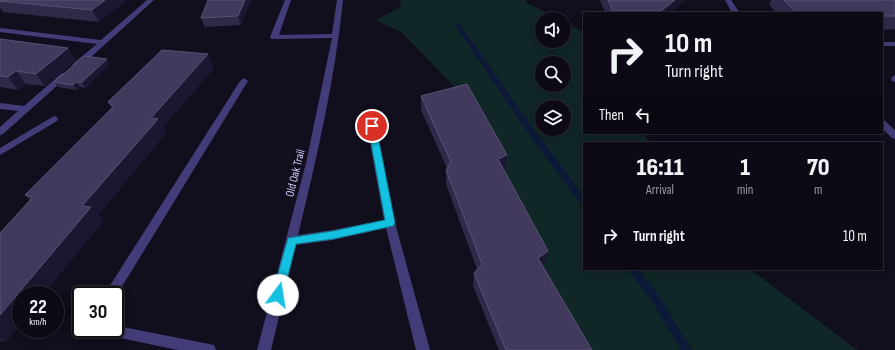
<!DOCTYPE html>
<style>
:root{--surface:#0d0a16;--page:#16131f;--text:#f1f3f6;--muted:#9a9aa1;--line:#2d2b35}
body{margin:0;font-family:"Sofia Sans Condensed",sans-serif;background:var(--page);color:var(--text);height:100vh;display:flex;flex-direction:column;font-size:15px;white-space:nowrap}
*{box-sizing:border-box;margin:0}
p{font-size:13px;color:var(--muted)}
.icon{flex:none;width:22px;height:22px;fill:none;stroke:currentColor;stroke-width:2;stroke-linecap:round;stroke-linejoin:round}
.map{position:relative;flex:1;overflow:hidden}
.panel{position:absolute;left:583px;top:142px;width:300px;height:128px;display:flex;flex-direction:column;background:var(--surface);border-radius:0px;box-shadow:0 2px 10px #0003,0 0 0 1px var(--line)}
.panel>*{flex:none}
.top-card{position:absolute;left:583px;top:12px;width:300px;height:122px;border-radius:0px;box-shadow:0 2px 10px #0003,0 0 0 1px var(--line);background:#0d0a16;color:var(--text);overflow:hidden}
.controls{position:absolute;left:535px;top:12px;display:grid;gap:8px}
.controls a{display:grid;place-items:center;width:36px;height:36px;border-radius:50%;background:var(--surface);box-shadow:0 2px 10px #0003,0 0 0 1px var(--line);font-size:20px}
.speed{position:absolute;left:12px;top:286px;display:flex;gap:8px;font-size:20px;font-weight:700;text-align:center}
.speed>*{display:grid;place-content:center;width:52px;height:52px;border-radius:50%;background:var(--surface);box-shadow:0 2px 10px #0003,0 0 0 1px var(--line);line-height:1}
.speed small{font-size:10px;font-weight:400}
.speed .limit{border:2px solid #111;border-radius:6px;background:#fff;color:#111}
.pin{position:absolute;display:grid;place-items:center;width:34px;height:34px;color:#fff;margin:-17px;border:2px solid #fff;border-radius:50%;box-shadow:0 1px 4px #0007}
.me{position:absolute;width:44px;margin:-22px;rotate:14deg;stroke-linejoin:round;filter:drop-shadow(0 0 3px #0008)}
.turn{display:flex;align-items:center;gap:14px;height:84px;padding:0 16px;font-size:18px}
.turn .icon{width:52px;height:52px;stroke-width:2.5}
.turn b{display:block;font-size:28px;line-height:34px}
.then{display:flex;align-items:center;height:38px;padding:0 16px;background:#0003;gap:8px;font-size:15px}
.eta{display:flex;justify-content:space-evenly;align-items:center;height:68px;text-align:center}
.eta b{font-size:24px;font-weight:800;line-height:28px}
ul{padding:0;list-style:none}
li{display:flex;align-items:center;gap:12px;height:52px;padding:0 16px}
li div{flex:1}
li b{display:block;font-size:15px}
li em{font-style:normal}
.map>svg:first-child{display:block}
</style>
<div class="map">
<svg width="895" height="350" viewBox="0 0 895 350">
<rect width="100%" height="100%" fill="#110e1d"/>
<path fill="#112627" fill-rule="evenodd" d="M400,0h125l2,3 32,16h-17v22h22v-19l20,10v101h60l6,10h-66v126h166l107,81h-277l-45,-79 9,-7 -78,-166 -65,-66 -26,-12 26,-13zM542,63h22v22h-22zM542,107h22v22h-22z"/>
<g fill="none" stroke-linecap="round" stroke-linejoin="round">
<path fill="#0d1a37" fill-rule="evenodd" d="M457,22l2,1 79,112 46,61v9l-3,-1 -49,-65 -78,-115z
M628,269h11l19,26 34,55h-11l-29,-49z"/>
<path fill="#423d78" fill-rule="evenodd" d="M147,0h7l-74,67h-3l-4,-2 1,-2 23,-19 -97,-12v-4l101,12z
M285,0h6l-12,35 53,-1 5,-34h6c-8,79 -26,157 -45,235l35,-5 51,-10 -17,-94 5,-3 3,1 20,99 35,127h-14l-30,-122 -53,12 -37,5 -25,105h-14l49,-187 26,-125 -61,1 -1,-2z
M725,0h6l9,13h-8z
M882,42h13v4h-13z
M62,73h3l4,2 -66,59 -3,1v-8l18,-16 -18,-2v-6l24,3z
M895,75v7l-3,-1 -1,-3z
M244,78l4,3 -133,217v-3h-11l136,-214z
M54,116l3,1 1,2 -1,2 -57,34v-7z
M882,120l3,1 10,9v9l-3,-1 -10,-10z
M115,321l8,6 86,17 5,1 2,5h-38l-58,-12 -5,-2 -6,-7h6z"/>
</g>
<path fill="#30294a" d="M0,0h127l-28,22 -96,-10 -3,-4z
M251,0l-10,25 -36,2 -4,-9z
M600,0h86l-17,13h-64z
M771,0h124v29l-13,1v-17h-106l-7,-9z
M0,39l76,21 -31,26 -19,-2 -8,6 -18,-3z
M110,64l-25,24 -5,-1 -3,3 -19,-3 -4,-5z
M214,68l-51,59 3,6 -68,82 5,6 -60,74h-22l-15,47 -6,-2v-107l30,-33 -5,-5 87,-87 -4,-6z
M421,96l84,73 -2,1 41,94 -2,1 50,85h-93l-26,-64 1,-13 3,-4 -31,-85v-14l1,-2 -26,-58z"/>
<path fill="#1c1630" d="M105,0h22l-28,22 -7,-12z
M245,0h6l-10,25 -3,-9z
M675,0h11l-17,13h-9l1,-2z
M68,48l8,12 -31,26 -9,-12z
M208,54l6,14 -51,59 3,6 -68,82 5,6 -60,74h-22v28l-15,19 -6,-4v-23l82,-109 69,-88z
M107,59l3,5 -25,24 -3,-6z
M16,71l10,13 -8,6 -10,-13z
M76,82l4,5 -3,3 -4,-5z
M507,155l-2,14 -9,4 2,-14z
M548,251l-4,13 -9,7 3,-13z"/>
<path fill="#423a5d" stroke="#595276" d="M0,0h105l-13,10 -92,-9z
M208,0h37l-7,16 -37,2z
M608,0h67l-14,11h-48z
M784,0h111v16h-13v-3h-86z
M0,39l68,9 -32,26 -20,-3 -8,6 -8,-1z
M162,50l46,4 -57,64 7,1 -76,87 9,1 -91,108v-82l33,-36 -8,-2 88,-88 -5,-5z
M84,56l23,3 -25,23h-6l-3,3 -19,-3z
M467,84l40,71 -9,4 50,92 -10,7 54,92h-86l-32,-77 8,-9 -36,-94 5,-8 -30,-66z"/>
<path fill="#14c1e1" stroke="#0d7d92" d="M369,124h6l1,2 19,97 -2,3 -60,13 -37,5 -13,51 -1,4 -4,1 -4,-1 -2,-4 16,-57 45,-7 52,-11 -17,-94z"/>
<g text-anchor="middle" stroke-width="4" stroke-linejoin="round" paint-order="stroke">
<g font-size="12" fill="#d6cffb" stroke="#110e1d">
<text transform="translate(295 173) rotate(-76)" y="4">Old Oak Trail</text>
</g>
</g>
</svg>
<div class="controls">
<a><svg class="icon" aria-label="sound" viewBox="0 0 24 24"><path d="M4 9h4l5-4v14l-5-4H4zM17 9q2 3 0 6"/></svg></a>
<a><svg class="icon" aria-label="search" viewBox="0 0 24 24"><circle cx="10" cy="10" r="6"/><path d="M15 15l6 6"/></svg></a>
<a><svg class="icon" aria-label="layers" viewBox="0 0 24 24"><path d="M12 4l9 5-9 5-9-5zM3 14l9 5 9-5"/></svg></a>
</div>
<div class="speed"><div>22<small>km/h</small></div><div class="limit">30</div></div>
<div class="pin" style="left:372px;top:126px;background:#d93025"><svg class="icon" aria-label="arrive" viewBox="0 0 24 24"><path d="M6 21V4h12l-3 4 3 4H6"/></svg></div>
<svg class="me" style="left:278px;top:295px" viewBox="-20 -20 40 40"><circle r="19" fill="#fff"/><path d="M0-13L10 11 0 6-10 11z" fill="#14c1e1"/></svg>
<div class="top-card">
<div class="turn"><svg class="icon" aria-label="right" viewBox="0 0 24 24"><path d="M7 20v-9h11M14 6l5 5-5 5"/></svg><div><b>10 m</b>Turn right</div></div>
<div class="then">Then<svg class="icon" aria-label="left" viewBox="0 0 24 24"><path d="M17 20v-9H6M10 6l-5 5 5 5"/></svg></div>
</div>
<section class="panel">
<div class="eta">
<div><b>16:11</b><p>Arrival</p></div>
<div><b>1</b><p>min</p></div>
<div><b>70</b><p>m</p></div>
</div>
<ul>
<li><svg class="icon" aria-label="right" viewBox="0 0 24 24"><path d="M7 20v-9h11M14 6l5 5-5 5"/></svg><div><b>Turn right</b></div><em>10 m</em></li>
</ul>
</section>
</div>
